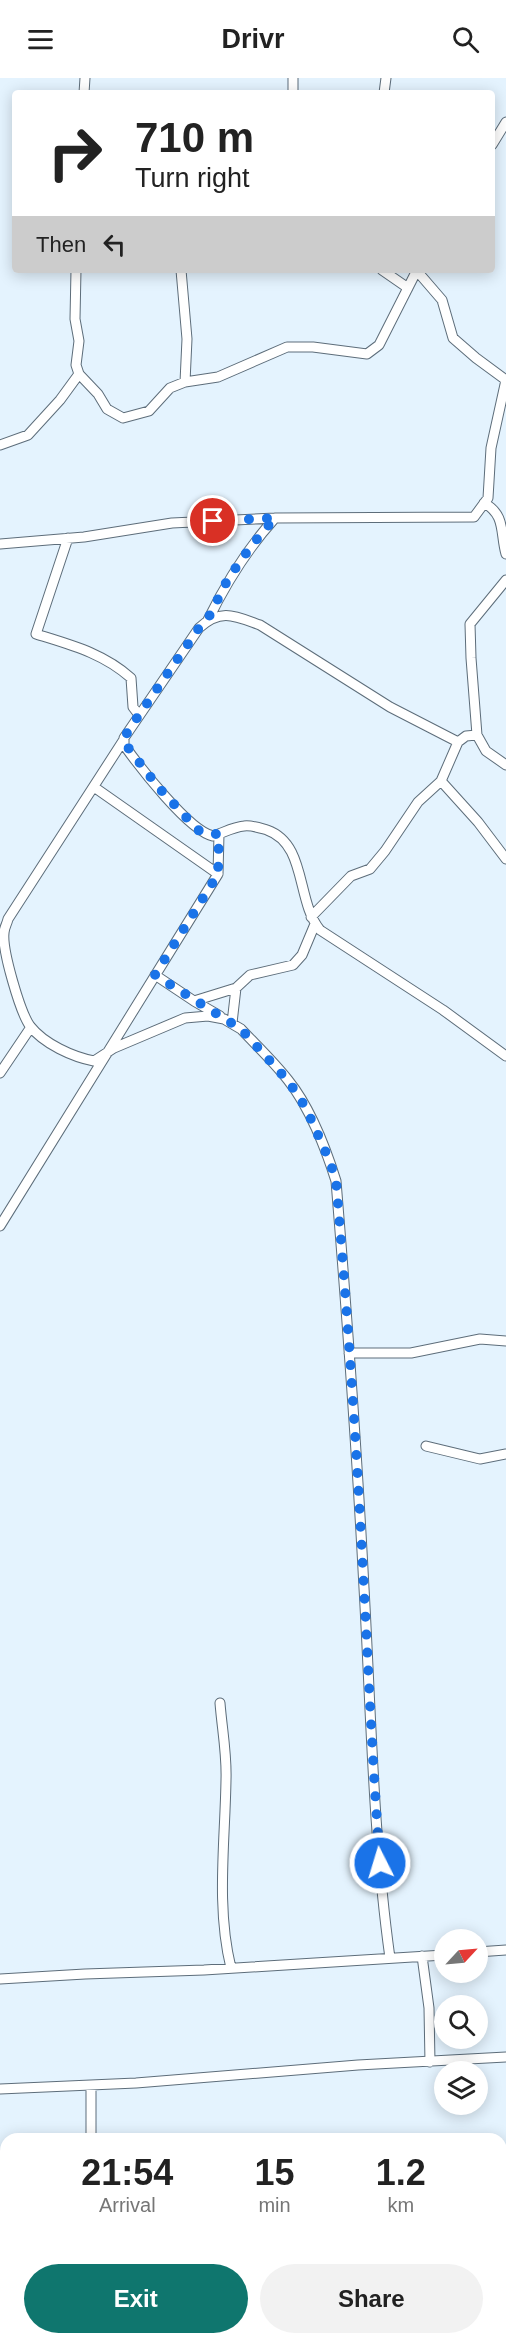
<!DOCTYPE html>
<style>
:root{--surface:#fff;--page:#f2f2f2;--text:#222;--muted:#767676;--accent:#0f766e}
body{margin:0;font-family:Helvetica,sans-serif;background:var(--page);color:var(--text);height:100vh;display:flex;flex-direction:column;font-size:22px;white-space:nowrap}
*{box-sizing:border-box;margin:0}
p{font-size:20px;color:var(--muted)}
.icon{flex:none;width:33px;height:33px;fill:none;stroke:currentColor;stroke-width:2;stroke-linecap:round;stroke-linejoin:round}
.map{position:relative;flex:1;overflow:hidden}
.sheet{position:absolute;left:0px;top:2055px;width:507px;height:212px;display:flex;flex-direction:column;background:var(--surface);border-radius:18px 18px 0 0;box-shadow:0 3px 15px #0003}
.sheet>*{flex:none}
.guide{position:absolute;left:12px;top:12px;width:483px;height:183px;border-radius:6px;box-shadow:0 3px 15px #0003;background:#fff;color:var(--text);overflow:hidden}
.needle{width:39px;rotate:64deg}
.controls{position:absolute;left:434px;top:1851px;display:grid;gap:12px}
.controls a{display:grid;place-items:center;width:54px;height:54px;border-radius:50%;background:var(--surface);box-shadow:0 3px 15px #0003;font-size:30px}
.pin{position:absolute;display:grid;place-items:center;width:51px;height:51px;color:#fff;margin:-26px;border:3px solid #fff;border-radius:50%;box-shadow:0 2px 6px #0007}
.me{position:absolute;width:66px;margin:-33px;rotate:355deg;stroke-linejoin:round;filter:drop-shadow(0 0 4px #0008)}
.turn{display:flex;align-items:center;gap:21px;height:126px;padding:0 24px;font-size:27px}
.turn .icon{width:78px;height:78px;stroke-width:2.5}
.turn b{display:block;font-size:42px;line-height:51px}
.then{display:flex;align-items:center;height:57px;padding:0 24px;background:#0003;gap:12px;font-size:22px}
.eta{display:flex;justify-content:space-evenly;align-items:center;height:102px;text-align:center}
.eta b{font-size:36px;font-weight:700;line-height:42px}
.primary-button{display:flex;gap:12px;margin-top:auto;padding:12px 24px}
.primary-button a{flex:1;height:69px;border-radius:36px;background:var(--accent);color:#fff;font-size:24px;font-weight:700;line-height:69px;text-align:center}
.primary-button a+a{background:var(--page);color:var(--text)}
header{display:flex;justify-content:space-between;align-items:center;height:78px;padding:0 24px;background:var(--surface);font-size:27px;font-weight:700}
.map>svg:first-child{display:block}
</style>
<header><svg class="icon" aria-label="menu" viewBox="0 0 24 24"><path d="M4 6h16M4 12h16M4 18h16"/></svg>Drivr<svg class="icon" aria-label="search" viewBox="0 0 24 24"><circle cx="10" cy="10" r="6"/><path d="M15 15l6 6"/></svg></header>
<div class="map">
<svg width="506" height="2266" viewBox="0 0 506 2266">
<rect width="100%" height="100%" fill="#e4f3fe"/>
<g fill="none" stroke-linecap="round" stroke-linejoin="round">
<defs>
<path id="minor" d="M293,0v15
M84,15l1,-15
M384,15l2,-15
M492,67l14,-23
M76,192l-1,49 4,22 -3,24 3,9 19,20 9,15 16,9 26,-7 21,-23 15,-6 33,-5 69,-30h26l54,7 12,-9 38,-75
M181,192l6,69 -2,43
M382,192l26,18
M417,193l25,29 11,38 23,20 30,22
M0,367l28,-10 32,-35 19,-26
M484,425c22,12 16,30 22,51
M68,460l-32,96c35,11 67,19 95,44l2,29 6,8
M0,466l84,-7 88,-14 103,-5 199,-1 14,-19 3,-50 15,-68
M208,542c18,-37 39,-71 67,-102
M477,657l-6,-77 -1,-34 36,-44
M123,663l-115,178c-1,5 -4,9 -4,14 -2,17 16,79 26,93 14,18 43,31 64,35l20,-13 71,-30 23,-2 16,3 17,10c16,17 33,33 47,51 21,26 38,69 48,101 11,135 21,271 28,407 7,123 9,248 26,370
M458,664l8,-6 11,-1 9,16 20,14
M506,781l-28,-37 -37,-41 17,-39 -68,-35 -130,-82c-25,-9 -39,-17 -61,3l-75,110v7c15,21 65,86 89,91 10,-3 20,-9 31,-10 8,-1 16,2 23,4 40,14 29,71 53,100l123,80 63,46
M218,796l1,-40
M311,839l40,-41 19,-7 15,-18 33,-49 23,-21
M155,897l39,26 42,-13 14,-13 43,-10 9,-10 13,-31
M194,923l26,15
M232,945l4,-35
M0,995l31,-46
M0,1148l218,-352 -124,-87
M349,1275h62l69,-14 26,2
M426,1368l54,13 26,-5
M220,1625c2,26 7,51 6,77 -1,63 -10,127 5,188
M477,1874l29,-2
M422,1878l7,52 1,54
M0,1901l85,-5 119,-4 240,-15
M91,2007v54
M0,2011l136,-6 222,-18 148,-8
M0,2108l1,9 5,5
M501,2108h5
M6,2132c-5,25 -6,53 0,78
M501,2202h5
M230,2260l3,6"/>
</defs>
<use href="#minor" stroke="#5d6d7a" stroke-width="11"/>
<use href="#minor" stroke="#fff" stroke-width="9"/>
</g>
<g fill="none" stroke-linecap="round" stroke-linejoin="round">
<path stroke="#1a73e8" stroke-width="10" stroke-dasharray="0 18" d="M213,443l62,-3c-18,20 -35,42 -49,65 -9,15 -13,33 -27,45l-71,103 -5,10 36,47 39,42 8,4h13l-1,40 -63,101 86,54 48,53 17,26 24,54 6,19c12,136 21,273 28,409 5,91 9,182 16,273"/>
</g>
</svg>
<div class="controls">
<a><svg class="needle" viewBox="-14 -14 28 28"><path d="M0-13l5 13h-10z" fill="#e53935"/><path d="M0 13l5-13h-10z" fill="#767676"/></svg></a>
<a><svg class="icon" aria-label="search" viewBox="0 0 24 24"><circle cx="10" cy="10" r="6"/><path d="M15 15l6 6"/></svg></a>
<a><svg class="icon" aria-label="layers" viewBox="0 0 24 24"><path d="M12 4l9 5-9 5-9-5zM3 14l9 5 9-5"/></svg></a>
</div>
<div class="pin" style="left:213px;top:443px;background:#d93025"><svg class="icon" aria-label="arrive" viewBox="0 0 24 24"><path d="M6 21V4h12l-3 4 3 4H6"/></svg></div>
<svg class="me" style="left:380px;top:1785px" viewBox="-20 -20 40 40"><circle r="17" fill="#1a73e8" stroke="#fff" stroke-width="3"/><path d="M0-11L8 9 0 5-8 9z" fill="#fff"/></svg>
<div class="guide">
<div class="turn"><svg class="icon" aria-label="right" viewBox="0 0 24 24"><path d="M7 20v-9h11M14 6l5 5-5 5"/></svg><div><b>710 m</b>Turn right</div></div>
<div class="then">Then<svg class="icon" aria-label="left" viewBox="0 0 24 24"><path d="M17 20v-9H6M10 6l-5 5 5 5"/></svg></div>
</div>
<section class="sheet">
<div class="eta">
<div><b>21:54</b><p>Arrival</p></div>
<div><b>15</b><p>min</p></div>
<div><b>1.2</b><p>km</p></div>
</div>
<div class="primary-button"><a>Exit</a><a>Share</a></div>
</section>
</div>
